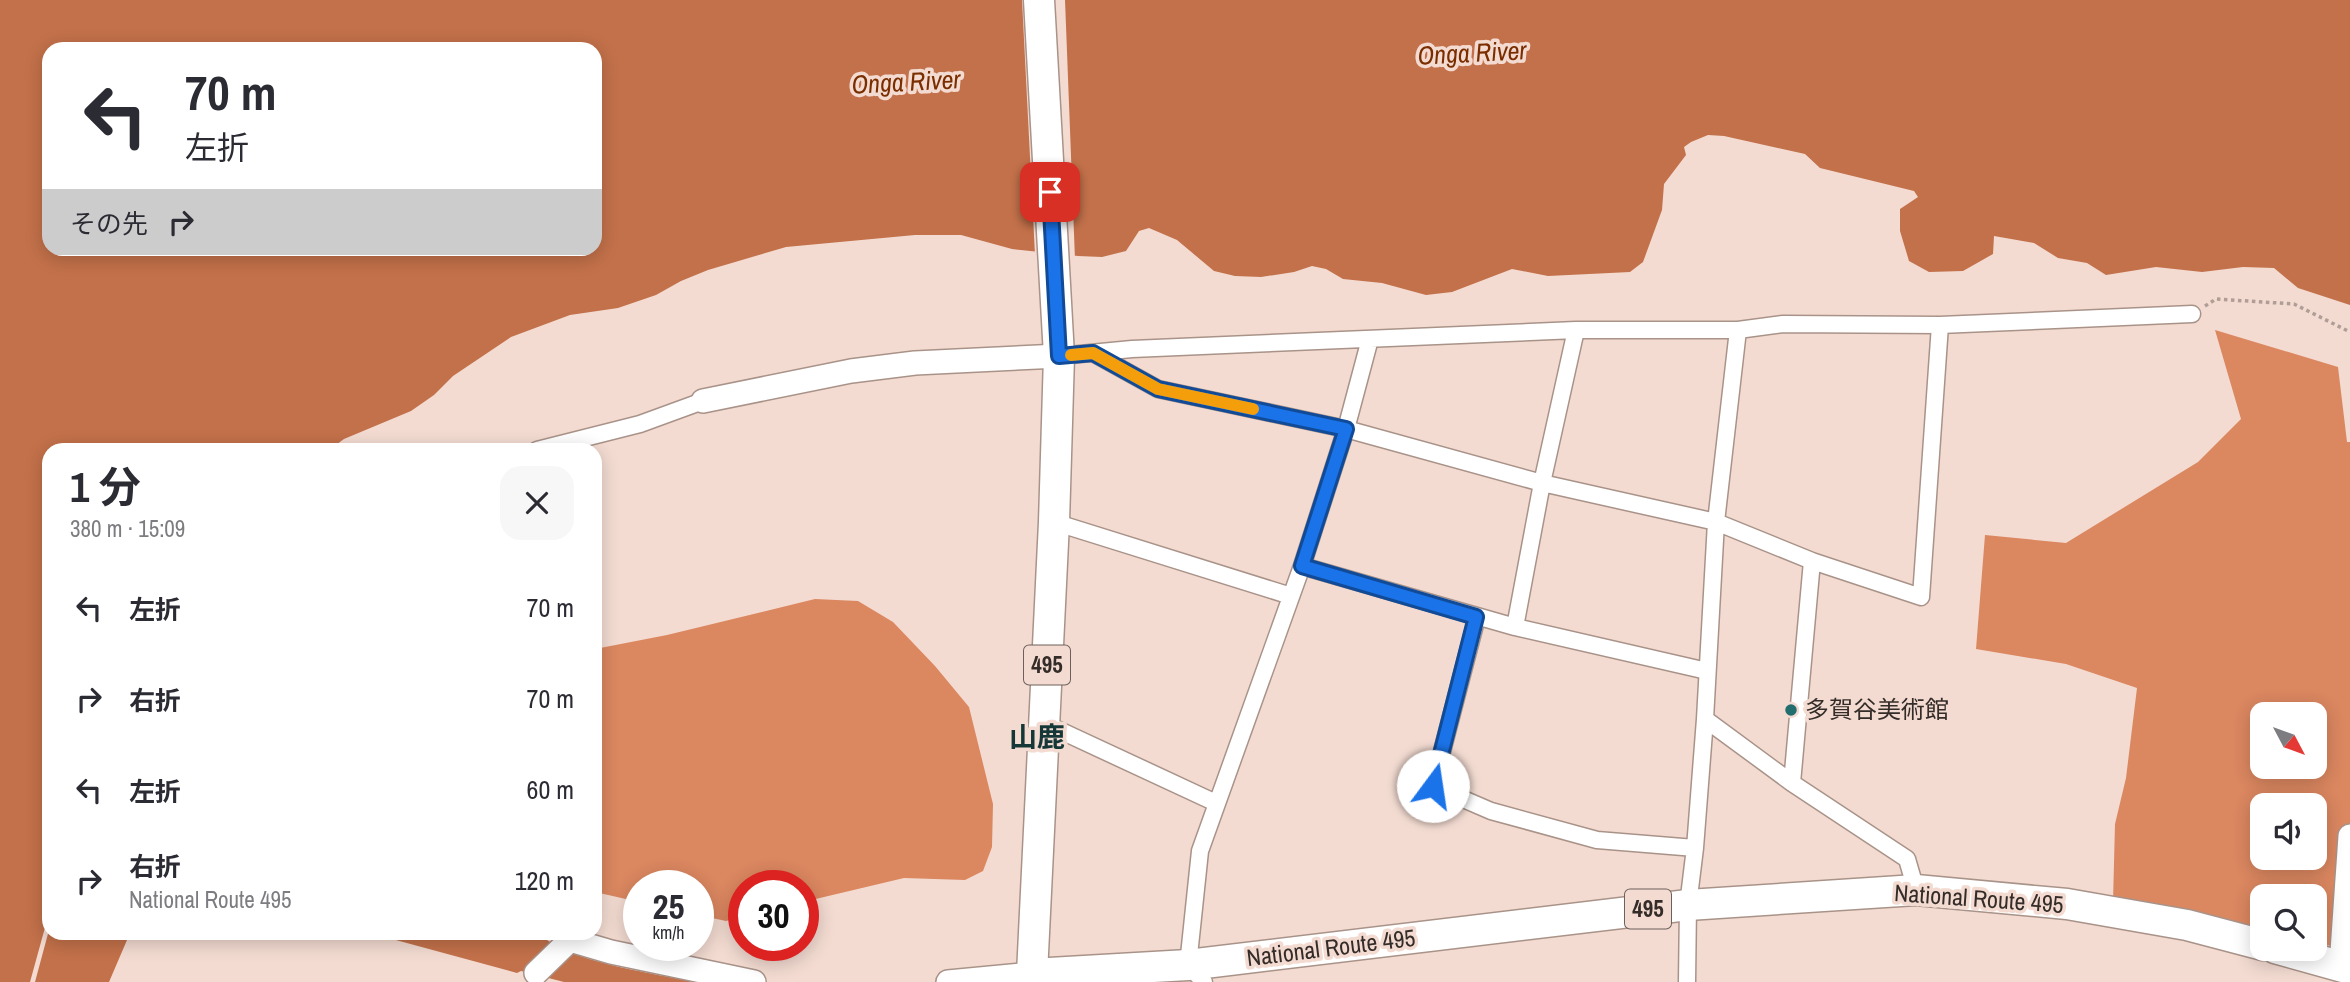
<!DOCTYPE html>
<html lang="ja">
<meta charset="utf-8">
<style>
:root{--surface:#fff;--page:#f7f7f7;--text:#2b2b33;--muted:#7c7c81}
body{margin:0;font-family:"Archivo Narrow","Noto Sans JP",sans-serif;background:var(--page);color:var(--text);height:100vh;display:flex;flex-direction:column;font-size:26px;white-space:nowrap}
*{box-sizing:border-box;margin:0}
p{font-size:23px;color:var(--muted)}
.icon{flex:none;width:38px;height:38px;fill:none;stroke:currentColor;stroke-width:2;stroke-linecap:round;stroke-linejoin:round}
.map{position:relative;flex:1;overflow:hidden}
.side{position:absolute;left:42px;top:443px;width:560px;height:497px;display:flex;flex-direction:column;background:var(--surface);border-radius:21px;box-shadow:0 4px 18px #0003}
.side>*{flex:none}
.top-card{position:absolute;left:42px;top:42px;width:560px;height:214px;border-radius:21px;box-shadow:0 4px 18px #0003;background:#fff;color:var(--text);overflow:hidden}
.needle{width:46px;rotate:131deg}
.tools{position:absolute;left:2250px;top:702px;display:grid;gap:14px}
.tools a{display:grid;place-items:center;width:77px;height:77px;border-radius:14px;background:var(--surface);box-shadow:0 4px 18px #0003;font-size:35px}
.speed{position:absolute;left:623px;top:870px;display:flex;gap:14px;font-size:35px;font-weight:700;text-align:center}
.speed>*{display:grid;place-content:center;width:91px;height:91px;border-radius:50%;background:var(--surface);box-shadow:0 4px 18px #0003;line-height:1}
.speed small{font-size:18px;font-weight:400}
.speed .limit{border:10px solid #d22;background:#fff;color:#111}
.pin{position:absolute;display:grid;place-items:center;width:60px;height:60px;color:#fff;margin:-30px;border-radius:14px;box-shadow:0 4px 10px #0006}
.me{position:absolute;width:77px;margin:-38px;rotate:14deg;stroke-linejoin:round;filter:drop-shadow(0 0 5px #0008)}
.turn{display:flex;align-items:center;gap:24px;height:147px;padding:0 28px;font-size:32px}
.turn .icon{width:91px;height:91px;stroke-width:2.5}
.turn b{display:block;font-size:49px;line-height:60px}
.then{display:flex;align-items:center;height:66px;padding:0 28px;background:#0003;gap:14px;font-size:26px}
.round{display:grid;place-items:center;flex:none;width:74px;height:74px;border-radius:21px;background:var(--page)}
.headline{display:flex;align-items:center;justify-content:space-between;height:119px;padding:0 28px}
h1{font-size:42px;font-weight:700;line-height:52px}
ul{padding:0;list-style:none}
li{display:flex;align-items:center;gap:21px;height:91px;padding:0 28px}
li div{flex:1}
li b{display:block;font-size:26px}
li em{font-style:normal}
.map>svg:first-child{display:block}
</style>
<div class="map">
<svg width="2350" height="982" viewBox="0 0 2350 982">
<rect width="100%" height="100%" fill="#f3dbd1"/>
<path fill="#db8760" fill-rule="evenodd" d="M2215,330l123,37 9,75h3v507l-35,-6v-47h-52v37l-150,-31 2,-78 11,-46 11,-90 -71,-24 -90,-15 9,-114 81,8 132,-81 43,-43zM2263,714h52v52h-52zM2263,805h52v53h-52z
M815,599l43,2 35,21 42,44 34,41 24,97 -1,43 -9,24 -18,9 -61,-2 -101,24v-16h-59v30l-18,5 -28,-6v-29h-59v16l-44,-10v-243l72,-14z"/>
<path fill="#c3714a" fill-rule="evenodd" d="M0,0h2350v305l-52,-17 -24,-20 -31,-1 -41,5 -46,-5 -50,8 -19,-12 -29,-5 -24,-15 -40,-7 -1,18 -30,17 -34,1 -20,-11 -9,-30v-22l18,-12 -4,-6 -94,-23 -15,-14 -81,-18 -16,-1 -17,7 -7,5 2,8 -22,29 -2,26 -19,52 -13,10 -82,4 -36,-7 -60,23 -26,3 -44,-12 -39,-4 -17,-10 -14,-3 -18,6 -33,5 -26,-1 -21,-5 -37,-31 -28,-12 -10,3 -13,20 -24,6 -24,-1 -66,-7 -51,-14h-46l-129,12 -78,23 -27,11 -25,14 -38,13 -48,7 -59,22 -58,39 -19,19 -23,16 -67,28 -15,11h-280v463l-19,69h-30zM49,49h546v199h-546z
M49,930v3h81l-21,49h-74z
M370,933h169c27,29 115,40 155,49h-130l-43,-11 -4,2z"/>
<path fill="#f3dbd1" d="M1022,0h43l10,260 -40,-5z"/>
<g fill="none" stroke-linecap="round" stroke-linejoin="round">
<defs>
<path id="street" d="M1738,330l-22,192 -11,197 87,64 115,76 9,31
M1093,353l65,36 188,40 196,54 174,39 96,39 109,36 19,-272
M1059,356l73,-7 444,-19h162l45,-6 157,1 252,-11
M537,450l103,-26 63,-23
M1054,522l237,74
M1302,566l213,61 192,44
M1477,617l-44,169 58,25 106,29 98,8
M1515,627l27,-144 34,-153
M1044,723l172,80
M1792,783l20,-222
M1204,982l-16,-17 12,-114 102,-285 44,-137 24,-90
M1687,982l1,-77 7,-57 10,-129"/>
<path id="secondary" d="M703,401l148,-30 64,-8 144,-7
M2341,966l9,-130
M536,973l34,-33 41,12 143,30
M948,982l84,-8 -1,8"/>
<path id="highway" d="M1039,0l20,356 -5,166 -22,452 156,-9 500,-60 228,-15 151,14 120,21 76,20
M2275,948l75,21"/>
</defs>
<use href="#street" stroke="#a99389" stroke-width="19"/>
<use href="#secondary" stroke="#a99389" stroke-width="26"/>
<use href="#highway" stroke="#a99389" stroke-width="33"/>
<path stroke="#b09d96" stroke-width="3.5" stroke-dasharray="3.5 3.5" stroke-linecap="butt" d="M2205,306l11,-7 78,5 56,28"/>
<use href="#street" stroke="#fff" stroke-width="16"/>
<use href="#secondary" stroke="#fff" stroke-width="23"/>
<use href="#highway" stroke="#fff" stroke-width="30"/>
</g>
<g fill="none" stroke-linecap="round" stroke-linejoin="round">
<defs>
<path id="route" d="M1050,192l9,164 34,-3 65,36 188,40 -44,137 174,51 -43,169"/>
</defs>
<use href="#route" stroke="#114b97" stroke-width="18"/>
<use href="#route" stroke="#1a73e8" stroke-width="12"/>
<path stroke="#f59e0b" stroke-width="12" d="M1071,355l22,-2 65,36 95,20"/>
</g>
<circle fill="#226e6e" stroke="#f3dbd1" stroke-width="2.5" cx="1791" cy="710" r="7"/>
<g text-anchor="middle" stroke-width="7" stroke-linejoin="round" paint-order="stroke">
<g fill="#f3dbd1" stroke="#6d605b" stroke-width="2">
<rect x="1024" y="645.5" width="46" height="39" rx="5"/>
<rect x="1625" y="889.5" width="46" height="39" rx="5"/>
</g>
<g font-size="23" font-weight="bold" fill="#342c28">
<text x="1047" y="673">495</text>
<text x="1648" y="917">495</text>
</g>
<g font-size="24" fill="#342c28" stroke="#f3dbd1" text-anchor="start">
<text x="1805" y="718">多賀谷美術館</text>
</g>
<g font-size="24" fill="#342c28" stroke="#f3dbd1">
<text transform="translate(1979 899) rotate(4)" y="8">National Route 495</text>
<text transform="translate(1331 948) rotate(-7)" y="8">National Route 495</text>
</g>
<g font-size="26" font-style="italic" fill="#7a2e00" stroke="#f3dbd1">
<text transform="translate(1472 53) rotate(-3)" y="9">Onga River</text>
<text transform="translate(906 82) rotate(-3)" y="9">Onga River</text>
</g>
<g font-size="28" font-weight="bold" fill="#153737" stroke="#f3dbd1">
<text x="1037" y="747">山鹿</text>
</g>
</g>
</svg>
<div class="tools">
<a><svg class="needle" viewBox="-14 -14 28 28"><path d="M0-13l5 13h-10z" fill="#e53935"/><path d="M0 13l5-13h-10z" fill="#7c7c81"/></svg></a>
<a><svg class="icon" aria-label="sound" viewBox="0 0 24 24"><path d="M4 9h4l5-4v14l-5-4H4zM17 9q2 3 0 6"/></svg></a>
<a><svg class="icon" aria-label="search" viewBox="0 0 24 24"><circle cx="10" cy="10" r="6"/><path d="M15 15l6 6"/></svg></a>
</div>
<div class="speed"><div>25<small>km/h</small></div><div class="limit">30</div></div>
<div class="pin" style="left:1050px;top:192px;background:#d93025"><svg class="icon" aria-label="arrive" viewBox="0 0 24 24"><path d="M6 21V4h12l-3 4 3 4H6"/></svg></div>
<svg class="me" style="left:1433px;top:786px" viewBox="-20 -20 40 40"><circle r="19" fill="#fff"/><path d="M0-13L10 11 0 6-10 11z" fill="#1a73e8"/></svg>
<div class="top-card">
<div class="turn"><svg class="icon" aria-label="left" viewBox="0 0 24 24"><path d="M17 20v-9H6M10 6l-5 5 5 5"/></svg><div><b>70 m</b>左折</div></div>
<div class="then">その先<svg class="icon" aria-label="right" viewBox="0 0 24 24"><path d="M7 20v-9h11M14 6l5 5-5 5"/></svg></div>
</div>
<section class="side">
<div class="headline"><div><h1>1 分</h1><p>380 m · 15:09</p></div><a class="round"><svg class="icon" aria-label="close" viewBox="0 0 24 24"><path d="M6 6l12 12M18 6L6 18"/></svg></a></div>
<ul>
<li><svg class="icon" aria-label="left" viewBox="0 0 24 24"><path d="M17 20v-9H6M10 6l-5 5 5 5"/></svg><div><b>左折</b></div><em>70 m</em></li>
<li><svg class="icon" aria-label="right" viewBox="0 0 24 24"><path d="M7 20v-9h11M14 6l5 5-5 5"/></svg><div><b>右折</b></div><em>70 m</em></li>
<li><svg class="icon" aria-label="left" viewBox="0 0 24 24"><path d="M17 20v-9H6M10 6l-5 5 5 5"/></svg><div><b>左折</b></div><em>60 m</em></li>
<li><svg class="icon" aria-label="right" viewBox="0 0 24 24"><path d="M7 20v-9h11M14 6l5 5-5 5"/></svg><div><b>右折</b><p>National Route 495</p></div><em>120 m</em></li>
</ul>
</section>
</div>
